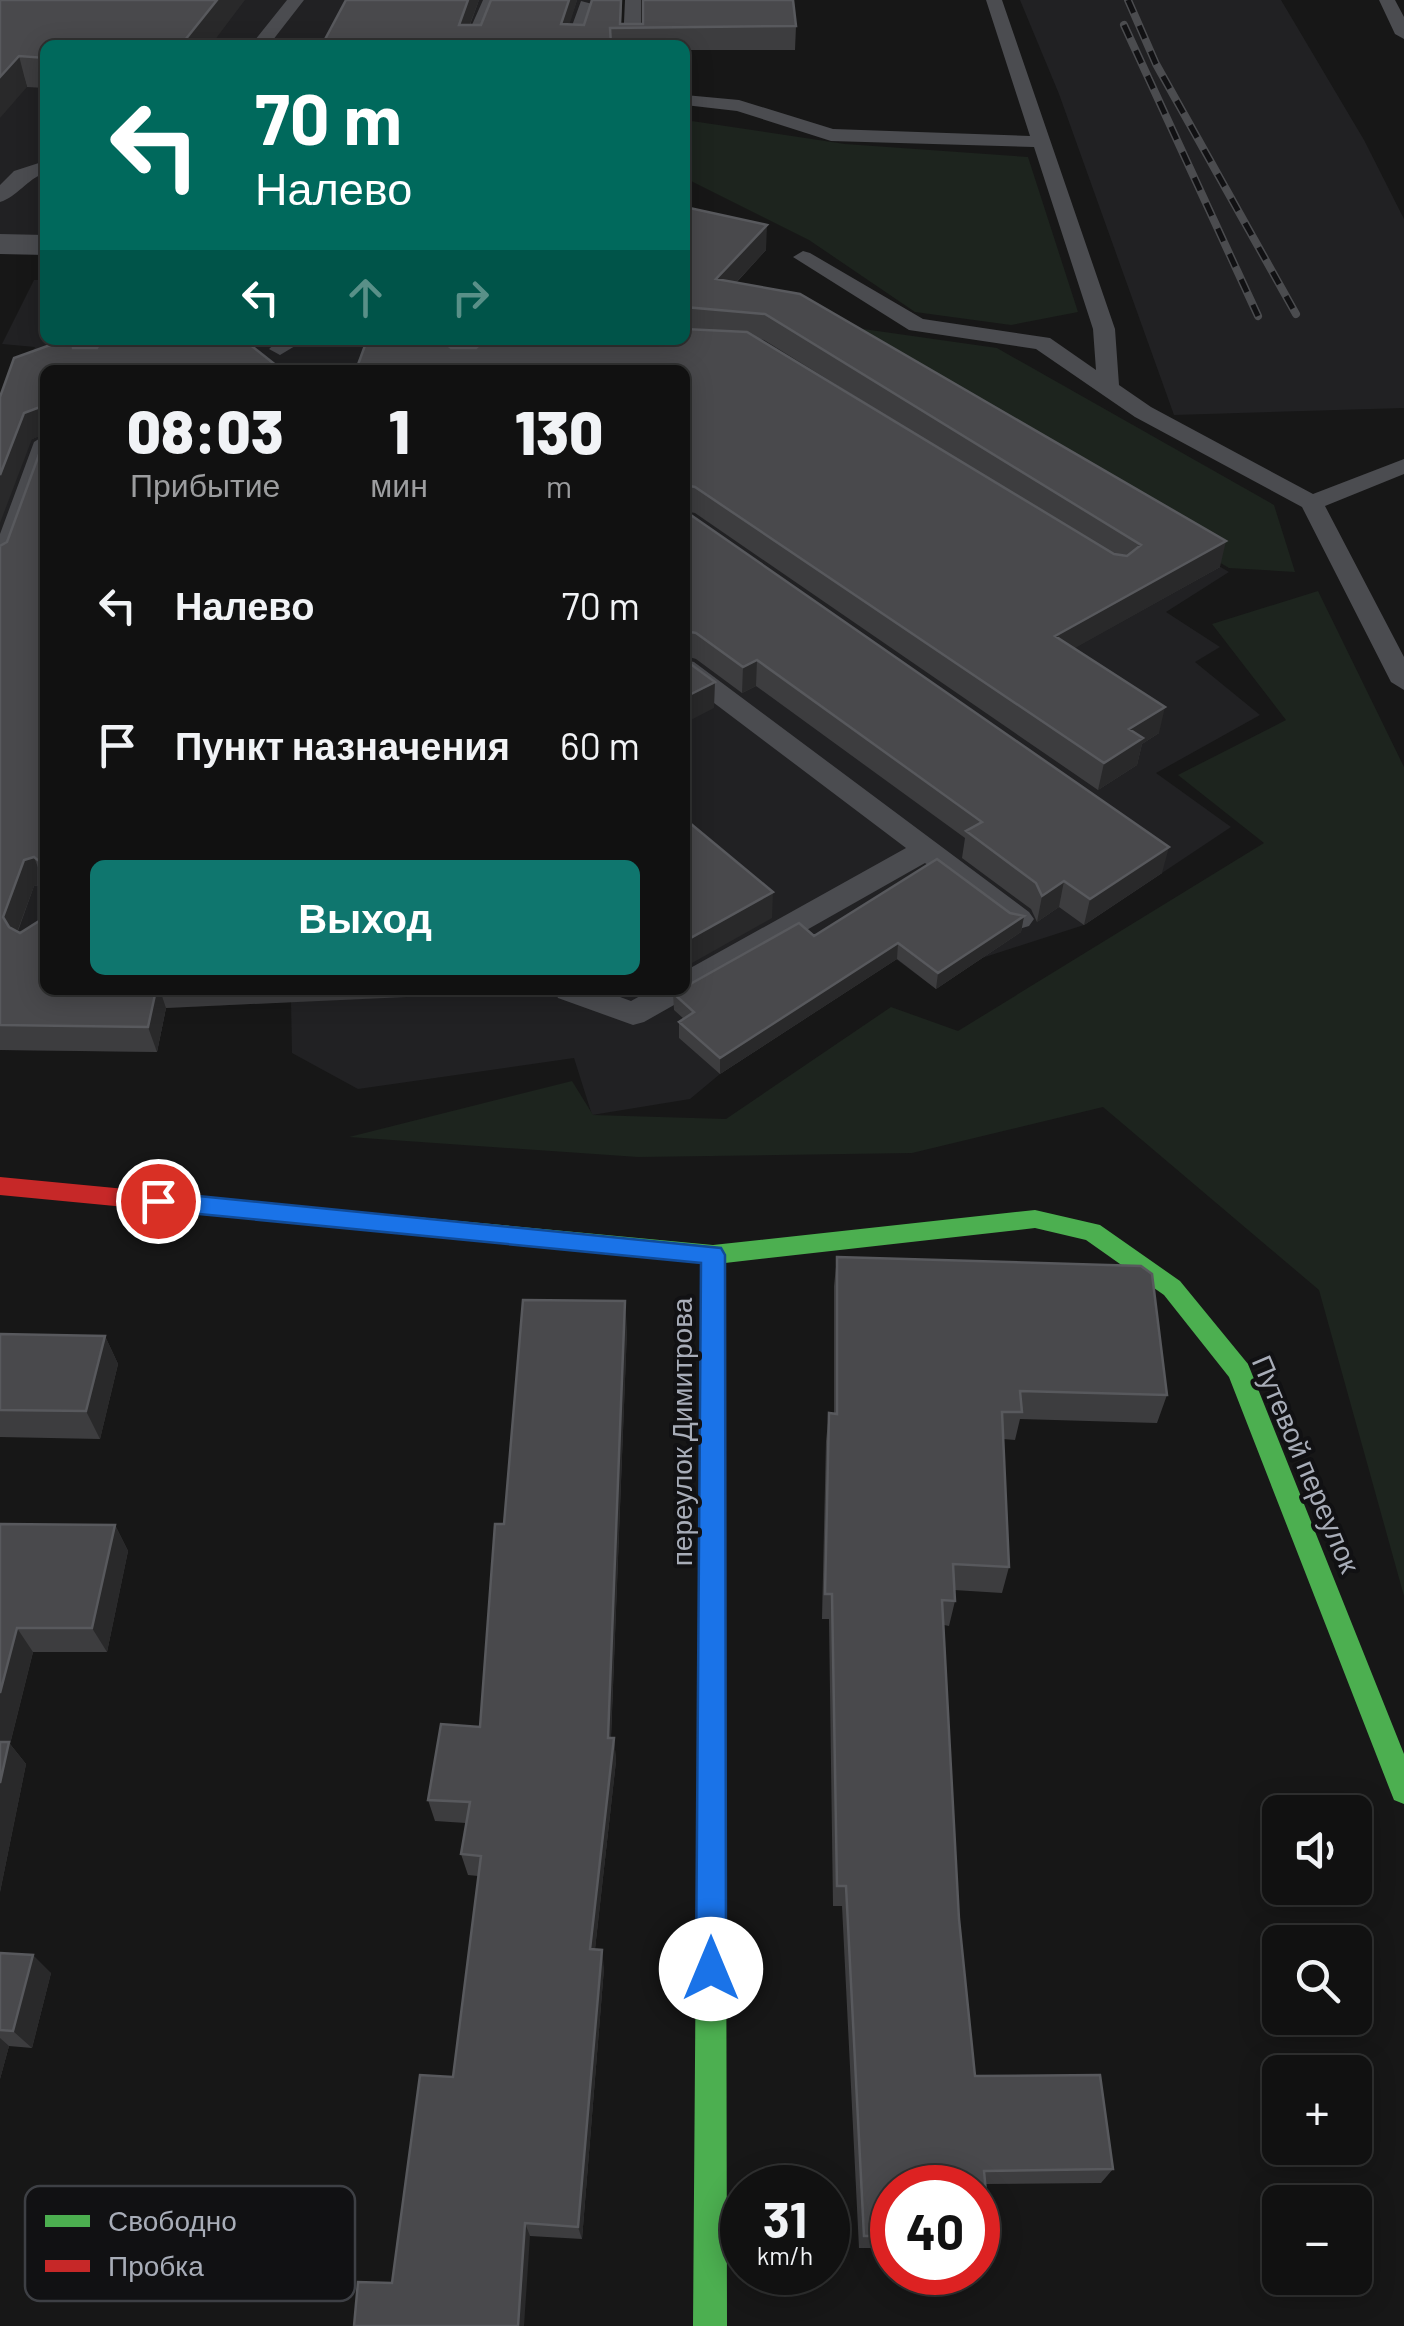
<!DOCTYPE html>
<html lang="ru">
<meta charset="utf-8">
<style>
:root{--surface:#111;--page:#1e1f1f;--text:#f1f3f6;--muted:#9c9d9f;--line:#303131;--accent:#0f766e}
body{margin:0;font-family:Barlow,sans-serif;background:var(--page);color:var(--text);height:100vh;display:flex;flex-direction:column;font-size:38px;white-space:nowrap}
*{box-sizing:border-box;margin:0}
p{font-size:32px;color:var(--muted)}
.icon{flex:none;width:55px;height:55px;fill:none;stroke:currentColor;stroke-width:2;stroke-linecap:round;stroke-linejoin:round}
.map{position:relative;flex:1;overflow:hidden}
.panel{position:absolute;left:40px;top:365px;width:650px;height:630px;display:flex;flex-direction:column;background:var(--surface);border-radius:15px;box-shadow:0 5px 25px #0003,0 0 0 2px var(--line)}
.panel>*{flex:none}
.banner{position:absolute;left:40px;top:40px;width:650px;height:305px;border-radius:15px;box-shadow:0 5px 25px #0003,0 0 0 2px var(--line);background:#00695c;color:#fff;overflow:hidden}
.tools{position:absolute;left:1262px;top:1795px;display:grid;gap:20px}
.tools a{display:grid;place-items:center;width:110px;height:110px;border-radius:15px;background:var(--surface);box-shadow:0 5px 25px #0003,0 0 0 2px var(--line);font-size:50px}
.speed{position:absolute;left:720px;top:2165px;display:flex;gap:20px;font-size:50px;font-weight:700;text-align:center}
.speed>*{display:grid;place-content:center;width:130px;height:130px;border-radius:50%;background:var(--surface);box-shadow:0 5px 25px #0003,0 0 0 2px var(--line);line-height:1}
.speed small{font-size:25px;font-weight:400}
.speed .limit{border:15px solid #d22;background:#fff;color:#111}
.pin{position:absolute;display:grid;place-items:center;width:85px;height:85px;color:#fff;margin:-42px;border:5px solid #fff;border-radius:50%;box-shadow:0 2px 10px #0007}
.me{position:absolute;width:110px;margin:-55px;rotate:0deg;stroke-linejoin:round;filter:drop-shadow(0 0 8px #0008)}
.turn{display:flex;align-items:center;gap:35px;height:210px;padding:0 50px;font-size:45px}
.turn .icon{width:130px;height:130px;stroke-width:2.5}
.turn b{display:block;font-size:70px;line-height:85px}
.lanes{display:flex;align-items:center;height:95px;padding:0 50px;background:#0003;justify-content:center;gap:50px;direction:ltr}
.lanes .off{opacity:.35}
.eta{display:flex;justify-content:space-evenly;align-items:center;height:170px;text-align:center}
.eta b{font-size:60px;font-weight:800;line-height:70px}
.button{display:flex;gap:20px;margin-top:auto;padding:20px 50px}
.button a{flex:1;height:115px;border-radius:15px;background:var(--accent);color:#fff;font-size:40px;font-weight:800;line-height:115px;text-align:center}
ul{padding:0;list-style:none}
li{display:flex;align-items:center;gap:30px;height:140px;padding:0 50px}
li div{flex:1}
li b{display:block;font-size:38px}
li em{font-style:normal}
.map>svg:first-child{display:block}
</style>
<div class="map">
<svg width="1404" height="2326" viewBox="0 0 1404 2326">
<rect width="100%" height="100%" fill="#171717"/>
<path fill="#212123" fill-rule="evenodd" d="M0,0h609l2,45h-566v204l-45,-15z
M1020,0h261l83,140 40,79v189l-230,7 -115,-321z
M34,280h11v60h640l114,-20 430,252 -63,40 54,35 -25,15 65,53 -104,58 75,54 -147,98 -102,33 -46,31 -40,-30 -176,115 -30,25 -98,16 -18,-57 -216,31 -66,-36 -1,-51 -125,6 -9,44 -157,-2v-613l35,-90 -33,-3zM45,370h640v620h-640z"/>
<path fill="#1d241e" d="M685,120l160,24 183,13 50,155 -67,13 -96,-13 -106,-72 -124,-62z
M814,322l183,26 277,157 21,67 -66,-4z
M1318,591l86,176v829l-85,-306 -216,-183 -191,46 -274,4 -289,-20 223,-56 21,34 133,4 165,-112 67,24 306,-188 -86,-68 108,-55 -74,-96z"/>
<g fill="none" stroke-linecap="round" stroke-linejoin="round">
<path fill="#4b4c50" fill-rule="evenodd" d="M287,0h17l-35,45h-18z
M483,0h16l-18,45h-18z
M625,0h16v45h-18z
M986,0h16l113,329 4,56 32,22 162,87 91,-35v15l-79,32 79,151v33l-13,-8 -89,-175 -167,-90 -99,-68 -127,-19 -116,-73 10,-6 7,2 113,66 127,19 46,32 -3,-41 -59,-182 -203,-6 -94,-30 -52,-6v-10l54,5 94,29 197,7z
M1379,0h16l9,17v22l-9,-5z
M581,1l15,4 -13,40h-18z
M45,161v12c-18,6 -28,24 -45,29v-17l14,-14z
M279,340h26l-25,15 -11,-6z
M45,435v39l-33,93 -12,7v-40l34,-92z
M685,660l9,2 335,250 5,7 -5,7 -10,3 -10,-3 -84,-63 -281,159 -11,3 -75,-27 -4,-8h47l30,11 20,-11h34v-19l221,-123 -221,-167z"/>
<path fill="#4b4c50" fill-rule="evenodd" d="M0,234l45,1v20l-45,-1z"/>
<path fill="#4caf50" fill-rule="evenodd" d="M1035,1210l65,15 80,56 68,83 156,390v50l-10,-4 -4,-10 -161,-413 -65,-82 -78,-55 -51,-12 -310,35 2,1063h-34l8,-1063 -285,-28 -8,-2 -4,-7 4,-7 8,-2 297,28z"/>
<path fill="#c62828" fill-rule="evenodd" d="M0,1177l416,40 8,2 4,7 -4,7 -8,2 -416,-40z"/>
<defs>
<path id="rail" d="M1128,0l28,64 140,250
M1124,25l134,291"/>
</defs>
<use href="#rail" stroke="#4b4c4f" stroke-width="8"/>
<use href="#rail" stroke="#111113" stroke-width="5" stroke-dasharray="14" stroke-linecap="butt"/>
</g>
<path fill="#3d3d3f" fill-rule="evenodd" d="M0,0l45,45v43l-18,-1z
M346,0h133l-9,25h11l96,-25 -8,24 15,1 8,-24 -2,-1h32l-1,24 175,2 -1,24h-110v-5h-363z
M685,207l81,43 -30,33 484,284 -146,81 85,85 -17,11 -5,21 -39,25 -403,-277 -10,-2 477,362 -78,52 -25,-18 -22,15 -6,-13 -69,-51 3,-20 -209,-152 -14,7 -46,-34 -10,-3 -319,-316h318zM759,339l5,1 147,91z
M64,340l-19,650h468v2l-347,16 -9,44 -157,-2v-504l7,-4 34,-93v-14l-9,4zM39,885v36l-19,12 -2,-2 16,-45z
M1010,913l14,3 -3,16 -85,57 -39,-30 -177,115 -41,-36v-16l5,-3 -10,-9 -1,-17 141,-57z
M837,1257l330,138 -10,28 -137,-4 -5,21 -12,-1 6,128 -7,26 -48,-3 1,11 -6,25 -5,-1 15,294 16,157 138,93 -12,14 -116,1 5,51 -9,12h-3v-59h-86v60h-33l-17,-342h-9l-4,-287h-7l4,-178 3,-28 5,1v-128z
M627,1329l-16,409h3l2,23 -21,188 9,19 -22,271 -52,-3 -138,47 61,-206 25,-201 -10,-1 -7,-21 5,-31 -31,-2 -7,-21 52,-73 24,-203z
M0,1334l105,2 13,28 -18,75 -100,-2z
M0,1524l115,1 13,26 -21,101h-74l-23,92 16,20 -26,128z
M0,1953l51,20 -19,75 -23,-2 -9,33z"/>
<path fill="#29292a" d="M217,0h28l-34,45h-30z
M468,0h11l-17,45 -3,-20z
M569,0h8l-14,45 -2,-21z
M19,56l8,31 -27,31v-41z
M767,225l-1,25 -50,54v-25z
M433,340h18l1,7 -17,10z
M40,407l5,27 -13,5 -32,84v-48l24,-62z
M1226,541l-6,26 -170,95 5,-26z
M757,660l-1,26 -14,7 1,-26z
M715,682l-1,26 -29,15v-26z
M1165,707l-6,26 -17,11 -5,21 -39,25 6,-27 25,-34z
M1169,847l-7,26 -78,52 6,-26z
M34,857l10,26 -10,3 -21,57 -10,-26 21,-57z
M1064,881l-5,26 -22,15 5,-26z
M773,892l-1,26 -87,49v-26z
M1024,916l-3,16 -85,57 2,-16z
M898,943l-1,16 -177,115v-16z
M156,990h4l6,18 -9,44 -9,-25z
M625,1301l2,28 -17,431 -2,-22z
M105,1336l13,28 -18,75 -14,-28z
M115,1525l13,26 -21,101 -15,-24z
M17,1628l16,24 -23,92 16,20 -26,128v-199z
M614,1738l2,23 -23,206 -3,-18z
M602,1950l2,18 -22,271 -4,-12z
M33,1955l18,18 -19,75 -19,-17z
M0,2038l9,8 -9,33z
M525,2223l5,13 -6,90h-6z"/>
<path fill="#49494c" stroke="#58595d" stroke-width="2.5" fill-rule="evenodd" d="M0,0h217l-36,45h-136v13l-26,-2 -19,21z
M346,0h122l-9,25h22l10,-25h78l-8,24 23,1 8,-25h29l-1,24h23v-24h150l3,26 -186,2 1,17h-289z
M685,207l82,18 -51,54 84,15 426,247 -171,95 110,71 -36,22 14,9 -39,25 -409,-276 -10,-2v-115h-329l11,-30h75l9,8h25l4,-4 -5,-4h210v-11l62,3 367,222 13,2 14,-11 -376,-231 -80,-7z
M64,340h8l1,8h24l4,-8h143l38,30h-237v620h111l-8,37 -148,-2v-479l7,-4 34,-93 -1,-42 -16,6 -24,62v-78l14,-39zM34,857l5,4v60l-19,12 -11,-6 -6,-10 21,-57z
M685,511l484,336 -79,52 -26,-18 -22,15 -6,-13 -70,-52 16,-9 -225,-162 -14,7 -47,-34 -11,-2z
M685,660l30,22 -30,15z
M685,819l88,73 -88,49z
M937,859l73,54 14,3 -86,57 -40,-30 -178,115 -41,-36 15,-10 -21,-19 6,-3h6v-3l114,-64 15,13z
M837,1257l304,9 11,8 15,121 -147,-4 2,21h-20l7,155 -56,-3 2,37 -13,-1 17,319 16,157 125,-1 13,94 -129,2 6,64h-12v-47h-86v48h-28l-18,-350h-9l-5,-292h-7l4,-181 8,1z
M523,1300l102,1 -17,437h6l-24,211 12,1 -24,277 -53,-4 -7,103h-164l4,-44 34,1 28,-208 33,2 28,-221 -20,-2 9,-52 -42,-2 13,-76 39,3 15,-203h9z
M0,1334l105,2 -19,75 -86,-1z
M0,1524l115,1 -23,103h-75l-17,65z
M0,1742h9l-9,41z
M0,1953l33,2 -20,76 -13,-1z"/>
<path fill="#1a73e8" stroke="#114b97" stroke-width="2.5" d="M158,1192l563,56 4,7 1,714 -4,11 -11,4 -11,-4 -4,-11 5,-706 -543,-53 -11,-9z"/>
<g text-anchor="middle" stroke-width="8" stroke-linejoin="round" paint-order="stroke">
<g font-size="28" fill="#a8adb8" stroke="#111113">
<text transform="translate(682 1432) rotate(-90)" y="10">переулок Димитрова</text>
<text transform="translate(1306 1464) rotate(67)" y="10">Путевой переулок</text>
</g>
</g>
<rect x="25" y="2186" width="330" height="115" rx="15" fill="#111113" stroke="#3e4045" stroke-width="2.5"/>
<rect x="45" y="2215" width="45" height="12" fill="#4caf50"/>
<rect x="45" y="2260" width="45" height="12" fill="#c62828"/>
<g font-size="28" fill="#a8adb8">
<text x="108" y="2231">Свободно</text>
<text x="108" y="2276">Пробка</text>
</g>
</svg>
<div class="tools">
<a><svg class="icon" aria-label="sound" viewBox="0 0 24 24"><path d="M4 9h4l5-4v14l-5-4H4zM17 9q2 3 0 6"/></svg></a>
<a><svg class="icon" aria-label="search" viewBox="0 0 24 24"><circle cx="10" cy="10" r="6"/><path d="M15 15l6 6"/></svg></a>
<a>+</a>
<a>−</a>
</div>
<div class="speed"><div>31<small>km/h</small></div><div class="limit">40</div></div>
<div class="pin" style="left:158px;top:1201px;background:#d93025"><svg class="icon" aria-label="arrive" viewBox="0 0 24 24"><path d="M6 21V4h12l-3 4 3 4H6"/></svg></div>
<svg class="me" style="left:711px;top:1969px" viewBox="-20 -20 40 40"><circle r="19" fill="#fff"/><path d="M0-13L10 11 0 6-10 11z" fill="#1a73e8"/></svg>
<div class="banner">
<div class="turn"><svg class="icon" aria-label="left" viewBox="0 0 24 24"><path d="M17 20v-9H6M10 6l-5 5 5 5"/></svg><div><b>70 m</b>Налево</div></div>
<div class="lanes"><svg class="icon" aria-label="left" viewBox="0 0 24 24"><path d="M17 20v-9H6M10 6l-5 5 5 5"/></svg><svg class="icon off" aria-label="ahead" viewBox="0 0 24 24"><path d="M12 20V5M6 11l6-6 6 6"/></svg><svg class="icon off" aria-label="right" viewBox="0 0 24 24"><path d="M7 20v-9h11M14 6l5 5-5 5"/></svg></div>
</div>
<section class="panel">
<div class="eta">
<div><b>08:03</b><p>Прибытие</p></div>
<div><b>1</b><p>мин</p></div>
<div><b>130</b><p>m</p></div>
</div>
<ul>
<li><svg class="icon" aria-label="left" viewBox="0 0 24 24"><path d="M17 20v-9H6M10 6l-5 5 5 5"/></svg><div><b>Налево</b></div><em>70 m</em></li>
<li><svg class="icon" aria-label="arrive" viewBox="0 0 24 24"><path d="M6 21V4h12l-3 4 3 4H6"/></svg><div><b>Пункт назначения</b></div><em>60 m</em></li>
</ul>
<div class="button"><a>Выход</a></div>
</section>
</div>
